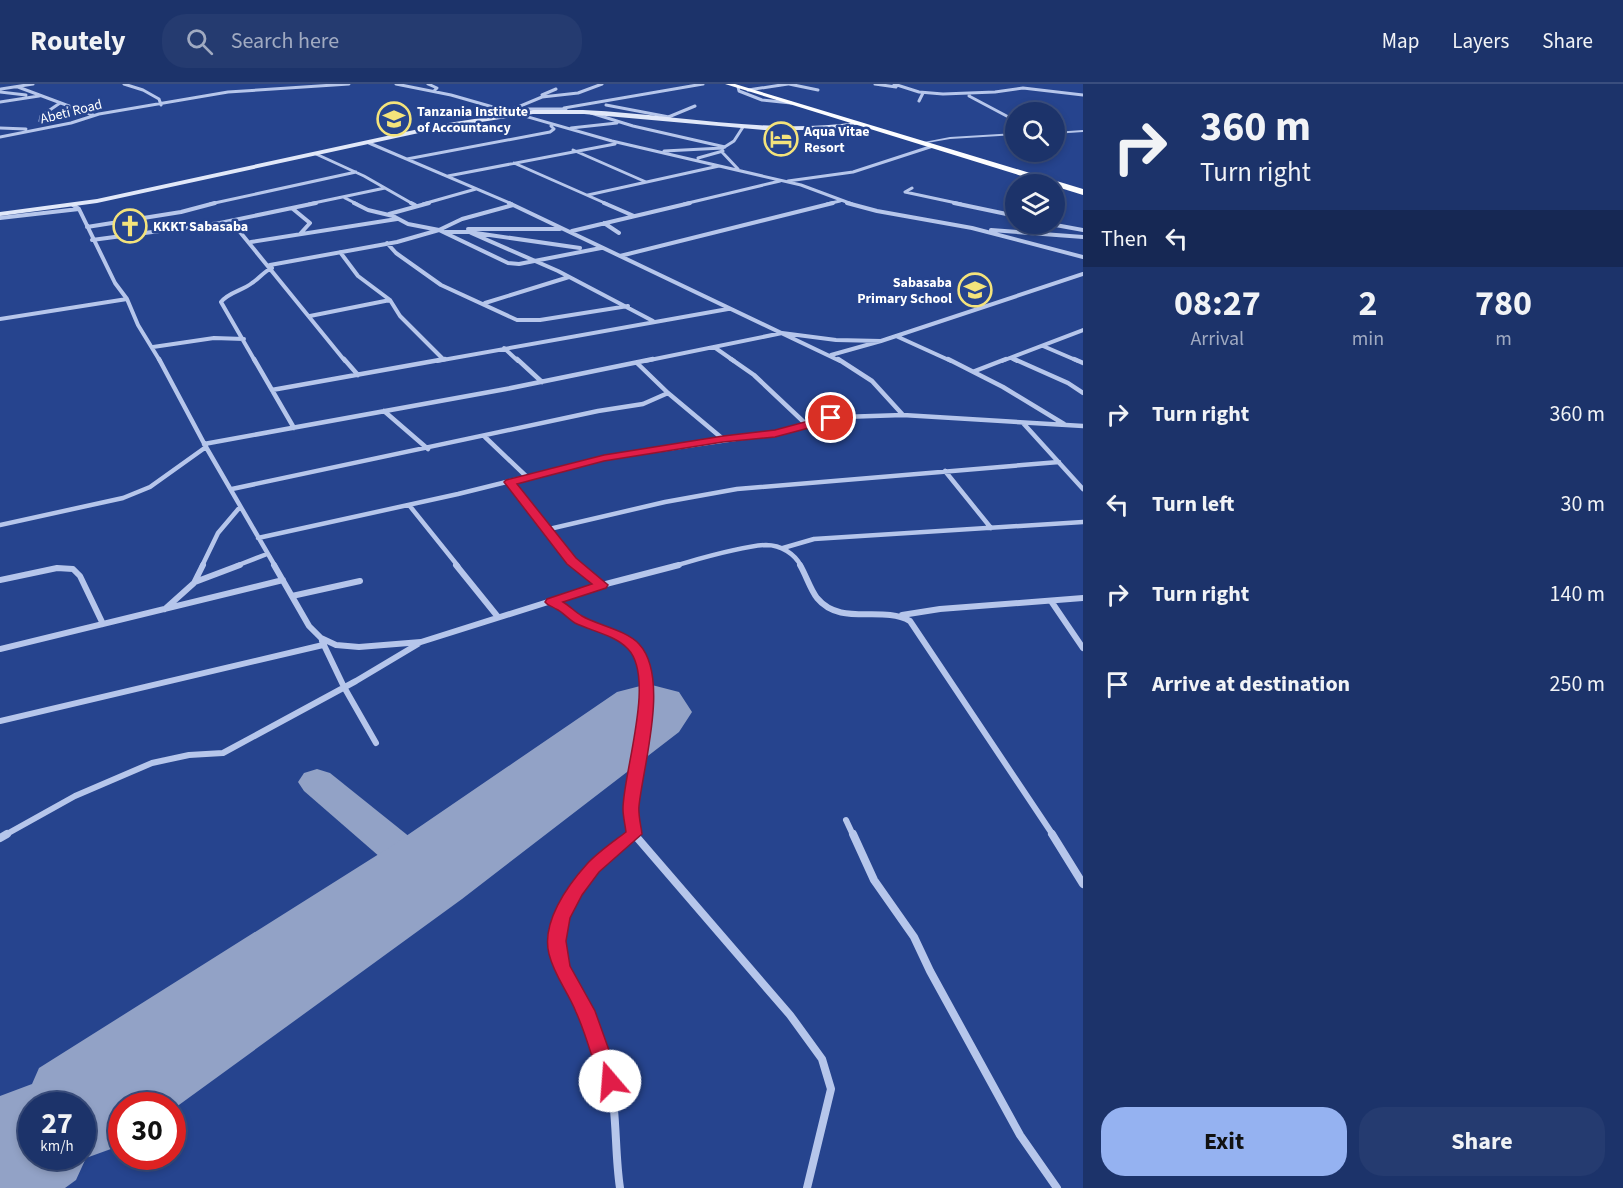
<!DOCTYPE html>
<style>
:root{--surface:#1c336a;--page:#253b70;--text:#f1f3f6;--muted:#a0aac1;--line:#3a4e7e;--accent:#95b2f1}
body{margin:0;font-family:"Source Sans 3",sans-serif;background:var(--page);color:var(--text);height:100vh;display:flex;flex-direction:column;font-size:22px;white-space:nowrap}
*{box-sizing:border-box;margin:0}
p{font-size:20px;color:var(--muted)}
.icon{flex:none;width:33px;height:33px;fill:none;stroke:currentColor;stroke-width:2;stroke-linecap:round;stroke-linejoin:round}
.map{position:relative;flex:1;overflow:hidden}
.details{display:flex;flex-direction:column;background:var(--surface);width:540px}
.details>*{flex:none}
.banner{background:#1c336a;color:var(--text);overflow:hidden}
.controls{position:absolute;left:1005px;top:18px;display:grid;gap:12px}
.controls a{display:grid;place-items:center;width:60px;height:60px;border-radius:50%;background:var(--surface);box-shadow:0 3px 9px #0003,0 0 0 2px var(--line);font-size:30px}
.speed{position:absolute;left:18px;top:1008px;display:flex;gap:12px;font-size:30px;font-weight:700;text-align:center}
.speed>*{display:grid;place-content:center;width:78px;height:78px;border-radius:50%;background:var(--surface);box-shadow:0 3px 9px #0003,0 0 0 2px var(--line);line-height:1}
.speed small{font-size:15px;font-weight:400}
.speed .limit{border:9px solid #d22;background:#fff;color:#111}
.pin{position:absolute;display:grid;place-items:center;width:51px;height:51px;color:#fff;margin:-26px;border:3px solid #fff;border-radius:50%;box-shadow:0 2px 6px #0007}
.me{position:absolute;width:66px;margin:-33px;rotate:342deg;stroke-linejoin:round;filter:drop-shadow(0 0 4px #0008)}
.turn{display:flex;align-items:center;gap:21px;height:126px;padding:0 18px;font-size:27px}
.turn .icon{width:78px;height:78px;stroke-width:2.5}
.turn b{display:block;font-size:42px;line-height:51px}
.then{display:flex;align-items:center;height:57px;padding:0 18px;background:#0003;gap:12px;font-size:22px}
.eta{display:flex;justify-content:space-evenly;align-items:center;height:102px;text-align:center}
.eta b{font-size:36px;font-weight:700;line-height:42px}
.cta{display:flex;gap:12px;margin-top:auto;padding:12px 18px}
.cta a{flex:1;height:69px;border-radius:24px;background:var(--accent);color:#111;font-size:24px;font-weight:700;line-height:69px;text-align:center}
.cta a+a{background:var(--page);color:var(--text)}
ul{padding:0;list-style:none}
li{display:flex;align-items:center;gap:18px;height:90px;padding:0 18px}
li div{flex:1}
li b{display:block;font-size:22px}
li em{font-style:normal}
header{display:flex;align-items:center;gap:36px;box-sizing:border-box;height:84px;padding:0 30px;background:var(--surface);border-bottom:2px solid var(--line)}
header strong{font-size:28px}
nav{display:flex;gap:33px;margin-inline-start:auto;font-size:21px}
.search{width:420px;height:54px;background:var(--page);display:flex;align-items:center;gap:15px;box-sizing:border-box;padding:0 21px;border-radius:24px;color:var(--muted);font-size:22px}
main{display:flex;flex:1;min-height:0}
.map>svg:first-child{display:block}
</style>
<header>
<strong>Routely</strong>
<div class="search"><svg class="icon" aria-label="search" viewBox="0 0 24 24"><circle cx="10" cy="10" r="6"/><path d="M15 15l6 6"/></svg>Search here</div>
<nav><a>Map</a><a>Layers</a><a>Share</a></nav>
</header>
<main>
<div class="map">
<svg width="1083" height="1104" viewBox="0 0 1083 1104">
<rect width="100%" height="100%" fill="#26448e"/>
<g fill="none" stroke-linecap="round" stroke-linejoin="round">
<path fill="#92a2c6" fill-rule="evenodd" d="M317,685l13,4 111,89 6,11 -6,11 -15,4 -15,-4 -107,-93 -6,-9 6,-9z"/>
<path fill="#92a2c6" fill-rule="evenodd" d="M648,600l31,8 13,20 -13,20 -217,167 -290,211v-4h-50v39l-36,13 -10,22 -11,8h-65v-92l32,-12 7,-16 351,-221 227,-155zM32,1022h50v50h-50z"/>
<path stroke="#b6c6eb" stroke-width="3" d="M124,0l19,6 16,9 2,6
M396,0l55,11 161,46 189,44 51,19
M428,0l9,4 -3,3
M789,0l29,6
M875,0l21,3
M894,0l25,8 24,2 52,-2 28,-4 60,7
M18,3l75,28
M738,3l1,4 23,9 29,3
M1,5l32,-5
M748,6l40,-6
M0,8l26,3
M970,9l-1,3 47,25
M542,11l14,-6
M919,17l4,-8
M0,18l39,-6
M606,21l63,12
M564,24l139,-24
M516,25h50
M508,27l34,-14 36,-4 24,-9
M591,29l42,13 92,21
M666,34l29,-12
M40,37l1,-5 19,-13
M0,44l26,1
M571,44l46,-5
M0,53l71,-14 28,-9 129,-22 121,-8
M369,59l143,61
M573,66l73,32
M664,67l59,-3 11,-7 9,-14
M722,68l16,17
M316,70l48,22 49,28
M698,74l25,-7
M407,75l143,-27 4,-3 -3,-3
M514,79l93,41
M448,92l167,-32
M788,97l65,-9 80,-26
M912,104l-7,4 56,12
M588,111l131,-29
M345,114l12,6
M210,120l146,-32
M309,120l76,-16
M423,120l53,-15
M684,120l96,-23
M827,120l13,-3"/>
<path stroke="#b6c6eb" stroke-width="4" d="M354,119l14,7 25,6 15,8 31,6 69,33 11,1 82,-16
M411,119l4,2
M509,119l331,158
M604,119l30,13
M847,119l30,8 95,17 111,29
M954,119l62,13
M73,121l6,4 36,74 12,16 11,26 22,36
M293,125l17,14 -10,11
M389,130l40,-11
M0,134l79,-9
M231,137l114,140
M604,139l15,10
M1050,140l33,6
M87,143l94,-15 34,-9
M468,145h92
M991,146l92,7
M572,147l118,-28
M445,148h24l111,16
M469,148l89,39 95,50
M92,156l128,-17 96,-20
M251,158l146,-23
M387,159l9,10 45,32 76,35h23l88,-14
M340,168l18,24 32,24 10,16 43,43
M620,172l213,-53
M270,181l127,-23 42,-12 23,-11 51,-14
M485,219l84,-26
M310,232l80,-16
M0,235l127,-20
M896,252l55,25
M1043,262l35,15
M153,263l61,-9 30,1
M714,263l20,14
M504,264l14,13
M831,271l50,-14 202,-67
M1011,274l6,3
M255,277l-34,-59c8,-10 21,-11 31,-19 8,-5 11,-11 20,-15
M437,277l291,-52
M645,277l137,-28 54,7 45,1
M1002,277l81,-31"/>
<path stroke="#b6c6eb" stroke-width="4.5" d="M159,275l47,88 69,119
M254,275l40,69
M344,275l14,16
M517,275l25,23
M731,275l23,16 53,50
M838,275l34,22 31,34
M948,275l55,28 61,37
M1014,275l54,24 15,10
M1074,275l9,4
M637,279l31,30 55,46
M975,287l31,-12
M272,306l173,-31
M384,327l44,38
M1023,339l60,66
M485,353l42,40
M204,360l302,-55 147,-30
M945,387l46,57
M510,398l68,84
M232,405l366,-78 45,-7 25,-11
M409,421l49,61
M0,441l123,-27 27,-11 56,-40
M545,446l120,-28 72,-13 322,-27
M258,454l200,-44 146,-36 171,-25 67,-16 61,-2 180,11
M783,464l31,-9 269,-17
M202,482l16,-33 22,-26
M236,482l31,-12
M674,482c25,-7 67,-20 92,-21 15,0 29,9 35,21"/>
<path stroke="#b6c6eb" stroke-width="6" d="M274,481l35,61 12,12 15,7 23,2 62,-5 181,-57 77,-20
M456,481l42,52
M576,481l26,20
M800,481c6,10 10,24 17,33 24,29 64,7 93,23l143,214
M0,496l57,-12 16,1 7,7 23,48
M195,498l45,-17
M292,512l68,-15
M1051,517l32,47
M551,518l27,17 45,20 12,9 8,14 3,40 -15,107 4,26
M165,525l29,-26 9,-18
M902,531l38,-6 143,-11
M322,557l22,46 32,56
M0,565l283,-69
M0,637l323,-76
M846,736l7,15
M5,751l70,-39 77,-33 37,-8 34,-2 133,-72 62,-37
M632,751l2,-1"/>
<path stroke="#b6c6eb" stroke-width="8" d="M634,750l156,181 32,44 9,30 -24,99
M853,750l21,46 40,57 16,34 90,164 37,53
M1052,750l31,50
M0,754l7,-4
M620,1104c-6,-39 -2,-80 -13,-118 -6,-21 -12,-42 -22,-60 -7,-14 -17,-26 -22,-40 -23,-58 32,-104 71,-136"/>
<path fill="#b6c6eb" fill-rule="evenodd" d="M1083,46v2l-29,2v-2z
M1016,49v2l-66,4 -29,5 -2,-1 31,-6z"/>
<path fill="#e1e8f9" fill-rule="evenodd" d="M533,26c17,0 34,0 50,0 92,4 183,25 274,12l3,2 -31,6h-65l-180,-16h-51l-91,14 -345,75 -97,13v-4l97,-13 345,-75z"/>
<path fill="#fcfdff" fill-rule="evenodd" d="M725,0h10l348,105v6z"/>
</g>
<path fill="#e11d48" stroke="#92132f" stroke-width="1.5" d="M831,331l6,3 -2,3 -60,16 -52,5 -119,19 -87,23 59,74 32,27 -2,3 -43,14c7,4 12,10 19,14 15,9 44,14 57,28 31,33 4,122 0,162 -1,9 2,19 3,28l-43,38 -17,23 -12,23 -4,23 4,25 25,45 25,70 -3,7 -7,2 -7,-2 -3,-7c-8,-23 -14,-47 -24,-69 -8,-20 -22,-37 -27,-58 -8,-31 18,-68 38,-90 11,-12 26,-22 39,-32 -1,-8 -3,-16 -3,-23 0,-36 33,-131 5,-160 -13,-14 -37,-18 -53,-26 -7,-4 -12,-11 -19,-14 -4,-3 -8,-3 -11,-7l2,-3 45,-15 -25,-20 -63,-82 2,-2 98,-25 119,-19 52,-6z"/>
<defs>
<symbol id="university-ring" viewBox="-11 -11 22 22"><circle r="9.5" fill="#26448e" stroke="#f4e37b" stroke-width="1.5"/><path d="M0-5L7-2L0 1L-7-2ZM-4 1L0 2.5L4 1V4Q0 6-4 4Z" fill="#f4e37b"/></symbol>
<symbol id="hotel-ring" viewBox="-11 -11 22 22"><circle r="9.5" fill="#26448e" stroke="#f4e37b" stroke-width="1.5"/><path d="M-6-4.5h1.5V1H6V5H4.5V3h-9V5H-6ZM-4 0a1.8 1.8 0 1 1 3.6 0ZM.5 0V-2.5h3Q6-2.5 6 0Z" fill="#f4e37b"/></symbol>
<symbol id="church-ring" viewBox="-11 -11 22 22"><circle r="9.5" fill="#26448e" stroke="#f4e37b" stroke-width="1.5"/><path d="M-1.2-6h2.4v3.5h3.3v2.4h-3.3V6h-2.4V-.1h-3.3v-2.4h3.3Z" fill="#f4e37b"/></symbol>
<symbol id="school-ring" viewBox="-11 -11 22 22"><circle r="9.5" fill="#26448e" stroke="#f4e37b" stroke-width="1.5"/><path d="M0-5L7-2L0 1L-7-2ZM-4 1L0 2.5L4 1V4Q0 6-4 4Z" fill="#f4e37b"/></symbol>
</defs>
<g fill-rule="evenodd">
<use href="#university-ring" x="375" y="16" width="38" height="38"/>
<use href="#hotel-ring" x="762" y="36" width="38" height="38"/>
<use href="#church-ring" x="111" y="123" width="38" height="38"/>
<use href="#school-ring" x="956" y="187" width="38" height="38"/>
</g>
<g text-anchor="middle" stroke-width="5" stroke-linejoin="round" paint-order="stroke">
<g font-size="14" fill="#fff" stroke="#26448e">
<text transform="translate(71 27) rotate(-14)" y="5">Abeti Road</text>
</g>
<g font-size="14" font-weight="bold" fill="#fff" stroke="#26448e" text-anchor="start">
<text x="417" y="32">Tanzania Institute<tspan x="417" dy="16">of Accountancy</tspan></text>
<text x="804" y="52">Aqua Vitae<tspan x="804" dy="16">Resort</tspan></text>
<text x="153" y="147">KKKT Sabasaba</text>
<text x="952" y="203" text-anchor="end">Sabasaba<tspan x="952" dy="16">Primary School</tspan></text>
</g>
</g>
</svg>
<div class="controls">
<a><svg class="icon" aria-label="search" viewBox="0 0 24 24"><circle cx="10" cy="10" r="6"/><path d="M15 15l6 6"/></svg></a>
<a><svg class="icon" aria-label="layers" viewBox="0 0 24 24"><path d="M12 4l9 5-9 5-9-5zM3 14l9 5 9-5"/></svg></a>
</div>
<div class="speed"><div>27<small>km/h</small></div><div class="limit">30</div></div>
<div class="pin" style="left:831px;top:334px;background:#d93025"><svg class="icon" aria-label="arrive" viewBox="0 0 24 24"><path d="M6 21V4h12l-3 4 3 4H6"/></svg></div>
<svg class="me" style="left:610px;top:997px" viewBox="-20 -20 40 40"><circle r="19" fill="#fff"/><path d="M0-13L10 11 0 6-10 11z" fill="#e11d48"/></svg>
</div>
<section class="details">
<div class="banner">
<div class="turn"><svg class="icon" aria-label="right" viewBox="0 0 24 24"><path d="M7 20v-9h11M14 6l5 5-5 5"/></svg><div><b>360 m</b>Turn right</div></div>
<div class="then">Then<svg class="icon" aria-label="left" viewBox="0 0 24 24"><path d="M17 20v-9H6M10 6l-5 5 5 5"/></svg></div>
</div>
<div class="eta">
<div><b>08:27</b><p>Arrival</p></div>
<div><b>2</b><p>min</p></div>
<div><b>780</b><p>m</p></div>
</div>
<ul>
<li><svg class="icon" aria-label="right" viewBox="0 0 24 24"><path d="M7 20v-9h11M14 6l5 5-5 5"/></svg><div><b>Turn right</b></div><em>360 m</em></li>
<li><svg class="icon" aria-label="left" viewBox="0 0 24 24"><path d="M17 20v-9H6M10 6l-5 5 5 5"/></svg><div><b>Turn left</b></div><em>30 m</em></li>
<li><svg class="icon" aria-label="right" viewBox="0 0 24 24"><path d="M7 20v-9h11M14 6l5 5-5 5"/></svg><div><b>Turn right</b></div><em>140 m</em></li>
<li><svg class="icon" aria-label="arrive" viewBox="0 0 24 24"><path d="M6 21V4h12l-3 4 3 4H6"/></svg><div><b>Arrive at destination</b></div><em>250 m</em></li>
</ul>
<div class="cta"><a>Exit</a><a>Share</a></div>
</section>
</main>
